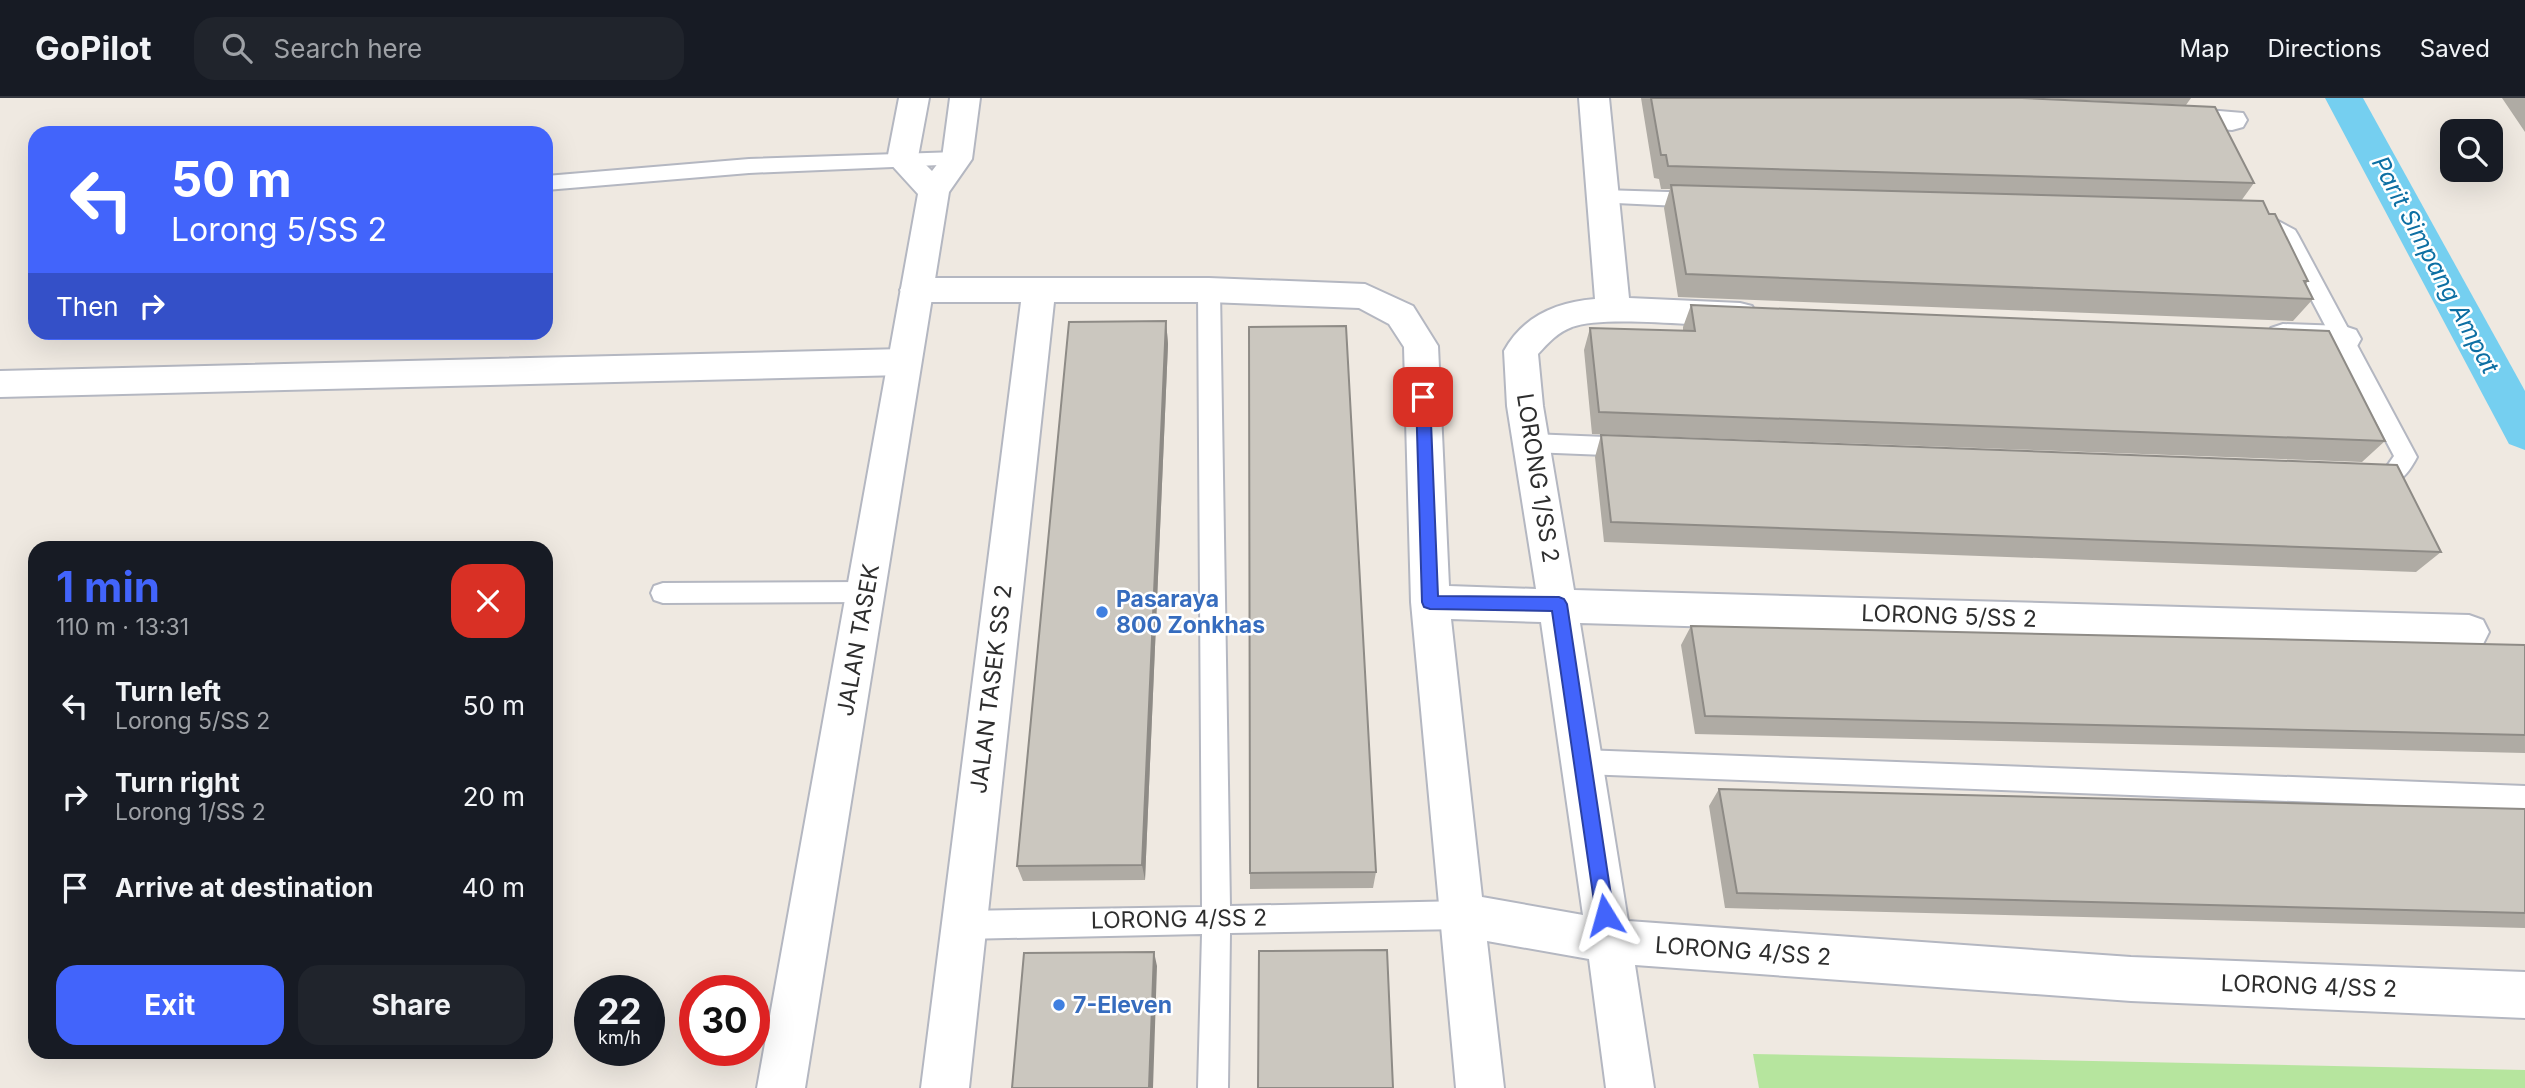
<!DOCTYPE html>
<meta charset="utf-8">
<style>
:root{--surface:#171b24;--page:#20242c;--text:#f1f3f6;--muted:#9ea1a6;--line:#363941;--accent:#4264fb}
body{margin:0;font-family:Inter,sans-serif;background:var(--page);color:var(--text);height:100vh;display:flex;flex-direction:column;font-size:26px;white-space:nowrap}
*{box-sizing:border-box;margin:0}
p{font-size:23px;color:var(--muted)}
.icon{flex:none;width:38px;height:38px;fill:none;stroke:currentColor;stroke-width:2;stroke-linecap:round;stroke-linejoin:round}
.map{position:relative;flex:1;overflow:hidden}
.sheet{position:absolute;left:28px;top:443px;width:525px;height:518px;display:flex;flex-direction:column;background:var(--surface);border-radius:21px;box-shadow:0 7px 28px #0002}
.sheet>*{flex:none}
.banner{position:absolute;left:28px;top:28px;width:525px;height:214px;border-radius:21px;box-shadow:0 7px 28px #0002;background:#4264fb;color:#fff;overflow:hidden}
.buttons{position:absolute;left:2440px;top:21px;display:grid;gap:14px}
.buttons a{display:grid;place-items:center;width:63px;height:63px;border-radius:14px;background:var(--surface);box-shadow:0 7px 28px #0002;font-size:35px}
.speed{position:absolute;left:574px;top:877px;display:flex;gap:14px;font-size:35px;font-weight:700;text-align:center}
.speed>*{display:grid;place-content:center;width:91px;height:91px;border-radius:50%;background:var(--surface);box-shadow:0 7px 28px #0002;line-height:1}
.speed small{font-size:18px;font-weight:400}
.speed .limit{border:10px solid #d22;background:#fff;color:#111}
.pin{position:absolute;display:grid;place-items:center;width:60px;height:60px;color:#fff;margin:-30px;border-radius:14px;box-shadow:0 4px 10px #0006}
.me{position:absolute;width:77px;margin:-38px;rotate:352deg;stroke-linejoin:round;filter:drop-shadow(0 0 5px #0008)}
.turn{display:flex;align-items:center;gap:24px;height:147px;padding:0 28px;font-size:32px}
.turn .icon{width:91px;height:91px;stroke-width:2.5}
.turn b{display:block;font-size:49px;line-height:60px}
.then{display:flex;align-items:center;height:66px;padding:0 28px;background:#0003;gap:14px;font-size:26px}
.round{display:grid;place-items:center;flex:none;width:74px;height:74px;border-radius:21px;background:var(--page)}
.summary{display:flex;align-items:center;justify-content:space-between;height:119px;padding:0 28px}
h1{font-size:42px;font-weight:700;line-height:52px;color:var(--accent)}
.button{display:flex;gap:14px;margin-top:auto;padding:14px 28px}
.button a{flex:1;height:80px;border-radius:21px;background:var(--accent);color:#fff;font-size:28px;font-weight:700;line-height:80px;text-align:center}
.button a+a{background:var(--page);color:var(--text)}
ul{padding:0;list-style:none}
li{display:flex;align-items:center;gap:21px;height:91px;padding:0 28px}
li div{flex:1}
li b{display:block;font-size:26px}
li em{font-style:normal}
header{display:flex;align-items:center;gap:42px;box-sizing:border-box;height:98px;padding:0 35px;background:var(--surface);border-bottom:2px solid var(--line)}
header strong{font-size:33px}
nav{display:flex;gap:38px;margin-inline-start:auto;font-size:24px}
.search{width:490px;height:63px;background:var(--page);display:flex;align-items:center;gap:18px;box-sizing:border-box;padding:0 24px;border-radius:21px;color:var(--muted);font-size:26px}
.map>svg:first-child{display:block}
</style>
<header>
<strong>GoPilot</strong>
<div class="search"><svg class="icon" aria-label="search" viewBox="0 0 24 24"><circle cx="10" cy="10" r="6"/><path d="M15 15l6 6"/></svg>Search here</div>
<nav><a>Map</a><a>Directions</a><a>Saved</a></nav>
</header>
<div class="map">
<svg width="2525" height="990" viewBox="0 0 2525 990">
<rect width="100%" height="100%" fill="#efe9e1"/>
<path fill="#b6e59e" d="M1753,956l772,16v18h-766z"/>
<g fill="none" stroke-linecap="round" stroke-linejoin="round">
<path fill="#75cff0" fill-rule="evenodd" d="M2325,0h38l162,293v59l-16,-6z"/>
<defs>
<path id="service" d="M957,54l7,2 3,5 -3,5 -215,9 -203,17v-14l203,-17z
M1602,92l98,3 7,2 3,5 -3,5 -7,2 -105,-5 -3,-5 3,-5z
M2254,110l41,22 3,5 119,222c-14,27 -26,33 -56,23l-4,-6 4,-6 26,-2 7,-10 -114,-216 -33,-20 -3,-5 3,-5z
M1209,184l7,3 4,5 10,616 234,-5 10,4 4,10 -4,10 -10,4 -234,4 -2,155h-30l4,-154 -239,5 -10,-4 -4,-10 4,-10 10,-4 239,-4 -4,-617 4,-5z
M1531,336l99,4 8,3 3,6 -3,6 -8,3 -99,-4 -8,-3 -3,-6 3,-6z
M866,484l9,3 3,7 -3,7 -9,3 -203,1 -9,-3 -3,-7 3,-7 9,-3z
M1583,652l942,36v24l-942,-36 -9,-4 -4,-8 4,-8z"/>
<path id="minor" d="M1579,0h30l20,200 111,5 12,3 5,9 -5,9 -12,3c-37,-1 -138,-12 -168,0 -14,5 -24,16 -34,27l5,52 31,184 895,25 14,5 6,12 -6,12 -14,5 -889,-26 48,298 503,36 394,15v46l-394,-17 -496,-36 19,123h-48l-17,-129 -102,-18 17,147h-48l-45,-486 -7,-255 -15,-23 -30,-16 -150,-6h-155l-85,786h-48l100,-786h-104l-12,-4 -5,-8 5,-8 12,-4h292l156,6 48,22 25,40 11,240 87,3 -29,-183 -3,-55c19,-35 53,-49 91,-52zM1451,521l90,3 42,293 -101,-18z
M2171,9l72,6 4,7 -4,7 -11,3 -72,-6 -4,-7 4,-7z
M2283,226l61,2 12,4 5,9 -5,9c-24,7 -61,5 -85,-2l-5,-9 5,-9z
M903,251l12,4 5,9 -5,9 -12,4 -903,22v-26z"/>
<path id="secondary" d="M899,0h30l-11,59 14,14 10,-13 8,-60h30l-8,61 -23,33 -144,896h-48l161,-894 -31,-34z"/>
</defs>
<use href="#service" stroke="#b4b7c1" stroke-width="4"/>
<use href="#minor" stroke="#b4b7c1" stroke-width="4"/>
<use href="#secondary" stroke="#b4b7c1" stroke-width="4"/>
<use href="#service" fill="#fff" fill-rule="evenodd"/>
<use href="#minor" fill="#fff" fill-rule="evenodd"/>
<use href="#secondary" fill="#fff" fill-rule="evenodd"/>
</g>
<path fill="#afaba4" d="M1641,0h381l232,85 -13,18 28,13 39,67 -2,3 7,15 -20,22 -615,-24 -14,-89 6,-19h-9l-2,-10 -5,-1z
M2037,0h154l-5,7z
M2502,0h23v34z
M1691,207l694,136 -23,21 -770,-28 -8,-84 6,-22 93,3v-4z
M1166,223l2,23 -23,536 -122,1 -6,-15z
M1249,229l127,545 -3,16 -123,1z
M1601,337l840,117 -25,20 -812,-30 -9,-85z
M1691,528l834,19v108l-830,-19 -14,-89z
M1719,691l806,20v119l-800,-20 -16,-102z"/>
<path fill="#8e8b86" d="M1166,223l2,23 -23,536 -3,-15z
M1154,854l3,14 -4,122h-4z"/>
<path fill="#cbc7bf" stroke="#8e8b86" stroke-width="2" d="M1651,0h371l193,9 39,76 -586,-17 -2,-11h-5z
M1671,87l592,16 6,13h6l33,67h-4l9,18 -627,-25z
M1691,207l638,26 56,110 -786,-29 -9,-84 105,3z
M1166,223l-24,544 -125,1 52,-544z
M1346,228l30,546 -126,1 -1,-546z
M1601,337l796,30 44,87 -830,-30z
M1691,528l834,19v90l-820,-19z
M1719,691l806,20v104l-788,-20z
M1387,852l6,138h-135l1,-137z
M1154,854l-5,136h-137l12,-135z"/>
<path fill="#4264fb" stroke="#2b41a3" stroke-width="2" d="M1423,294l7,5 8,199 121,1 5,2 3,5 47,311 -3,6 -6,3 -7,-3 -2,-6 -44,-304 -122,-2 -6,-2 -2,-5 -6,-205z"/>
<g fill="#3f7fe0" stroke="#fff" stroke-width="2.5">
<circle cx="1102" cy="514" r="7"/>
<circle cx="1059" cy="907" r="7"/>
</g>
<g text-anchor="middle" stroke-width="5" stroke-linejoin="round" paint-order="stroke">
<g font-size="23" fill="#2e2e2e" stroke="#fff">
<text transform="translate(1538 380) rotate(81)" y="8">LORONG 1/SS 2</text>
<text transform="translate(1949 518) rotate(2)" y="8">LORONG 5/SS 2</text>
<text transform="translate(858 542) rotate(-80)" y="8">JALAN TASEK</text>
<text transform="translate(991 591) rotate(-83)" y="8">JALAN TASEK SS 2</text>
<text transform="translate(1179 821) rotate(-1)" y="8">LORONG 4/SS 2</text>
<text transform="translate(1743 853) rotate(4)" y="8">LORONG 4/SS 2</text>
<text transform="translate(2309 888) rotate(2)" y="8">LORONG 4/SS 2</text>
</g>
<g font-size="23" font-weight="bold" fill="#366cbe" stroke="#fff" text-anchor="start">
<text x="1116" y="509">Pasaraya<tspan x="1116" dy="26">800 Zonkhas</tspan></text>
<text x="1073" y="915">7-Eleven</text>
</g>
<g font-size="24" font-style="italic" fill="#0d6fa3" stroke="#fff">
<text transform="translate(2435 167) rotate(62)" y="8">Parit Simpang Ampat</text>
</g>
</g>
</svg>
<div class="buttons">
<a><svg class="icon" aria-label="search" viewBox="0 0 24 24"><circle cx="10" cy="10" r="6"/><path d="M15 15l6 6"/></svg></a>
</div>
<div class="speed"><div>22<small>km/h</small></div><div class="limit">30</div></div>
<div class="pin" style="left:1423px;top:299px;background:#d93025"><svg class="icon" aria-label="arrive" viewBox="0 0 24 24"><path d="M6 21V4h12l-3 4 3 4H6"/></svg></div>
<svg class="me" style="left:1605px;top:817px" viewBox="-20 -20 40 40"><path d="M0-17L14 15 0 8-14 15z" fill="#4264fb" stroke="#fff" stroke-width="4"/></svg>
<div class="banner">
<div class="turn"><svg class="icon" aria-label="left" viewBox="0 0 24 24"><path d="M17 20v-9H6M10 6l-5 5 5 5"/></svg><div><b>50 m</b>Lorong 5/SS 2</div></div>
<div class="then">Then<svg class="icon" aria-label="right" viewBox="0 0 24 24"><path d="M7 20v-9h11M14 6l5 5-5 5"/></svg></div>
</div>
<section class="sheet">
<div class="summary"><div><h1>1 min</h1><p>110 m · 13:31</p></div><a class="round" style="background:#d93025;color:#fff"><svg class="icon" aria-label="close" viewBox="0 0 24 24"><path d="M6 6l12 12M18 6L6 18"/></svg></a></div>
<ul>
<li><svg class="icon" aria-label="left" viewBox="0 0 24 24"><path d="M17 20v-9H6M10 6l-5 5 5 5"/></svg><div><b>Turn left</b><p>Lorong 5/SS 2</p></div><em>50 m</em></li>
<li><svg class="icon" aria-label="right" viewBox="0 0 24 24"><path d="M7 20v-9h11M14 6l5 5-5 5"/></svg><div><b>Turn right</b><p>Lorong 1/SS 2</p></div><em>20 m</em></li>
<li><svg class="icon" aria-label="arrive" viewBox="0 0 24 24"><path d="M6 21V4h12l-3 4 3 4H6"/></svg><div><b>Arrive at destination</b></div><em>40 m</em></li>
</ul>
<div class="button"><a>Exit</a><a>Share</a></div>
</section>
</div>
